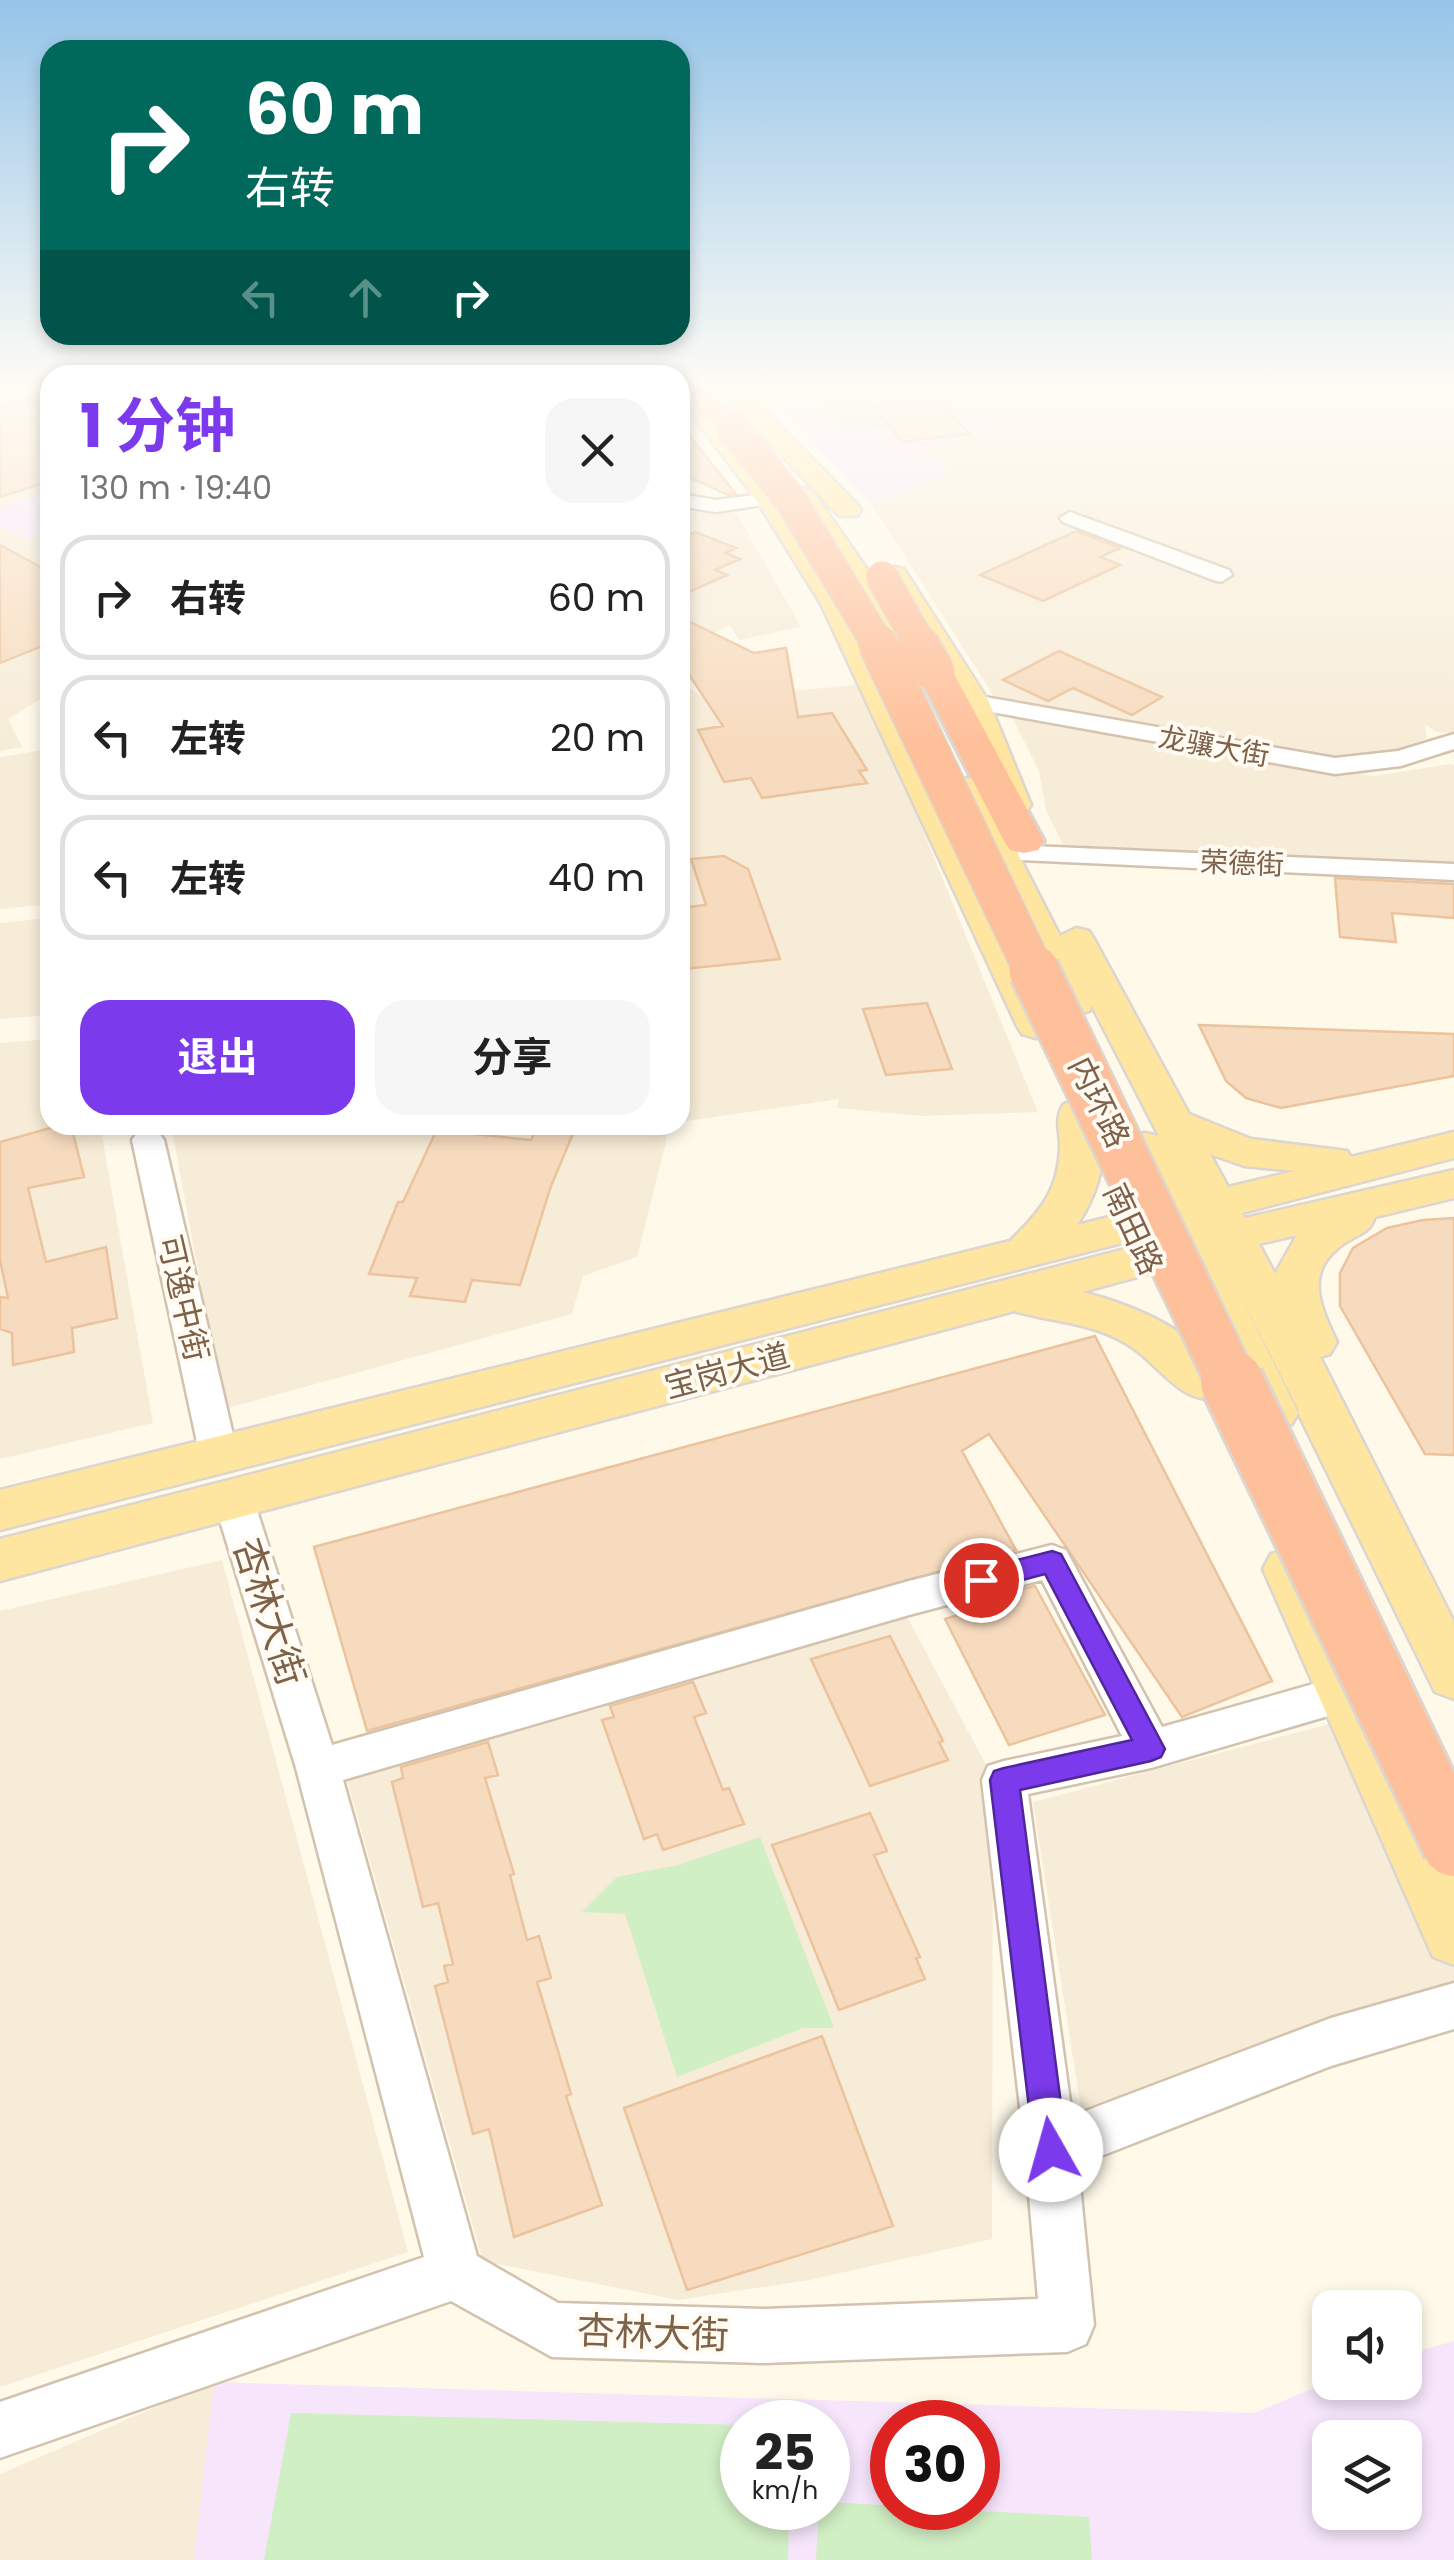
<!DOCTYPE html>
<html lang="zh">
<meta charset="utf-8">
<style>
:root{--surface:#fff;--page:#f6f6f6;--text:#222;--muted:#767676;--line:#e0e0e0;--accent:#7c3aed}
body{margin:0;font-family:Poppins,"Noto Sans SC",sans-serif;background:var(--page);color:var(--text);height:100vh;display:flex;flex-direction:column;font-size:38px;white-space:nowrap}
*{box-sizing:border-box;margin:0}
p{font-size:32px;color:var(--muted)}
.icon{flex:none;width:55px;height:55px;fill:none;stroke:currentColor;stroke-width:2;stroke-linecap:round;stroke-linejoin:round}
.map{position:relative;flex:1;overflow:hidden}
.panel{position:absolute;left:40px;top:365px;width:650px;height:770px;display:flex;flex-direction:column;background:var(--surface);border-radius:30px;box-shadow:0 5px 15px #0003}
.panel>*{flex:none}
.hud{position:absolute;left:40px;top:40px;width:650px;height:305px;border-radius:30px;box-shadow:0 5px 15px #0003;background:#00695c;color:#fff;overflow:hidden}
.controls{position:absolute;left:1312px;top:2290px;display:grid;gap:20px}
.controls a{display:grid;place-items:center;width:110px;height:110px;border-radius:20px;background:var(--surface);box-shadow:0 5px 15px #0003;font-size:50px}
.speed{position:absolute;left:720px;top:2400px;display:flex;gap:20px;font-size:50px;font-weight:700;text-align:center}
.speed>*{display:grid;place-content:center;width:130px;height:130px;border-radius:50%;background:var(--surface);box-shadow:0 5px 15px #0003;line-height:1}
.speed small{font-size:25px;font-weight:400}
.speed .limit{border:15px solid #d22;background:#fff;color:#111}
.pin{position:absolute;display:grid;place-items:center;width:85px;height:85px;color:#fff;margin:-42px;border:5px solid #fff;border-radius:50%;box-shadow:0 2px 10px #0007}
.me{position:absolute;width:110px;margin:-55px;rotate:353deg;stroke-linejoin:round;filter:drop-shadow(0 0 8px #0008)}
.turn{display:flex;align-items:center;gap:35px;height:210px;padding:0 40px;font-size:45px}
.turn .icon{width:130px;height:130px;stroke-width:2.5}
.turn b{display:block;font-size:70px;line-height:85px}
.lanes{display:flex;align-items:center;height:95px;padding:0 40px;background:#0003;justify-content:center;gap:50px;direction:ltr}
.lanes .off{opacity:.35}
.round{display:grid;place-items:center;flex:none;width:105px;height:105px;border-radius:30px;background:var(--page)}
.summary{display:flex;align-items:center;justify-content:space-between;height:170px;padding:0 40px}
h1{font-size:60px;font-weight:700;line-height:75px;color:var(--accent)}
.cta{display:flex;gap:20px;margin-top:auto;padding:20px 40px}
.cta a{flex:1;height:115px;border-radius:30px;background:var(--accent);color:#fff;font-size:40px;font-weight:700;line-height:115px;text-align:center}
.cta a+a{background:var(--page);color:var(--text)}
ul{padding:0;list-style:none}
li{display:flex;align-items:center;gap:30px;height:125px;margin:0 20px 15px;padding:0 20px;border:5px solid var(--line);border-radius:30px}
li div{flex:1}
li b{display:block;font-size:38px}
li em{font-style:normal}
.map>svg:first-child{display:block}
</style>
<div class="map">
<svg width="1454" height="2560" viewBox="0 0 1454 2560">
<rect width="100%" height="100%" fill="#fef9e9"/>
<path fill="#f7ecd7" d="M0,387h50v306l-42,26 14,28 -22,4z
M894,387h560v346l-17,-1 -12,-7 2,13 -38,16 -54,9 -340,-65 -124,-195 66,-23 13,-11 -31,-19 80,-26z
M680,503l53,4 68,120 -62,13 -9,-15 -50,25z
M680,675l8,12 19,13 156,-16 175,428 -116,4 -85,-8 2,-9 -159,23z
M1010,713l364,63 76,-12 4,1v98l-391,-18 -17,-35 -7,-39z
M50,749v155l-50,5v-152z
M50,918v97l-50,4v-96z
M50,1039v86h50l53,298 -153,36v-416z
M171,1125h499l-33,132 -54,19 -11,38 -348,95z
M222,1560l186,692 -408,135v-776z
M903,1609l90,169 -1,461 -183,41 -131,20 -195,-39 -137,-485z
M1348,1719l106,237v27l-373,126 -48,-307z
M214,2382l-20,178h-194v-86z"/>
<path fill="#f6e5fb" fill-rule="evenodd" d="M802,387h92l106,36 -80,27 30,19 -13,11 -66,23 -93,-96 40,-6z
M50,491v42l-22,7 -28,-13v-20z
M1454,2341v219h-1260l20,-178 1041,31 75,-32 75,1v-27zM742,2422h86v86h-86zM892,2422h86v86h-86zM1330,2438h75v74h-75z"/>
<path fill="#d1efc5" d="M855,394l32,33 -40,5 -31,-33z
M760,1837l74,191h-31l-126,49 -52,-163 -43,-2 35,-35 61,-12z
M291,2413l451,12v83h47l-1,52h-524z
M828,2502l261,15 3,43h-276l3,-52h9z"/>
<path fill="#f7dbbe" stroke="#ebc39c" stroke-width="2.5" d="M50,392v89l-50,16v-90z
M934,400l11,6 24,28 -67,8 -31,-38z
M680,424l56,70 -8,1 -48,-22z
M1076,531l44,17 -20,9 20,8 -77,36 -63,-26z
M695,532l41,16 -11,5 15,6 -25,11 12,5 -47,21v-58z
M0,545l50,27v71l-50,20z
M680,617l74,36 32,-5 12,69 34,-4 35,57 -8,1 8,12 -105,15 -11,-20 -27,4 -26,-52 25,-4 -43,-65z
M1059,651l103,46 -30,18 -59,-27 -25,13 -45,-21z
M724,856l24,13 32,90 -96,10 -4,-15v-46l26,-3 -15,-46z
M1335,878l119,6v34l-62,-5 4,29 -56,-5z
M927,1003l25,66 -66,6 -23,-66z
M1199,1025l255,9v42l-173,32 -35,-10 -20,-17z
M61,1125h10l13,52 -56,11 18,74 60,-15 11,71 -45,10 2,24 -61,13 -1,-32 -12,-4v-32l8,1 -8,-38v-118z
M439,1125h36l-3,9 59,6 7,-15 37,4 -24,57 -31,99 -48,-5 -7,22 -55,-6 7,-18 -48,-4 29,-72h5z
M1454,1218v237l-29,-1 -85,-148v-33l13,-25 34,-20 36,-8z
M1095,1336l177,345 -90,36 -193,-283 -27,17 54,99 -649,181 -53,-184z
M1035,1586l70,129 -96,30 -64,-126 13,-4 -3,-8z
M890,1636l53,105 -4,1 9,18 -78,26 -59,-127z
M693,1682l13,31 -12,4 29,73 6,-2 15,36 -81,26 -6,-16 -13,5 -42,-119 12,-3 -4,-11z
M488,1742l10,33 -13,3 29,96 -4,1 17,65 12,-4 12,42 -14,4 34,112 -5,2 36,109 -88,32 -25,-108 -16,5 -38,-148 13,-4 -4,-16 9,-2 -15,-61 -15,4 -31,-125 11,-4 -2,-11z
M870,1813l17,38 -13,4 46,102 -4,1 9,21 -86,31 -67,-165z
M822,2036l71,190 -206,64 -63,-182z"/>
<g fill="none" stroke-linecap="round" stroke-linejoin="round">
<defs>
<path id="minor" d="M769,493l7,2v8l-60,9 -36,-6v-12l36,6z
M1070,512l159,58 3,5 -11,7 -8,-2 -150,-58 -3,-4z
M973,695l362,63 63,-7 56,-17v15l-53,17 -66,8 -371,-67 -3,-5 3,-5z
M1031,846l423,18v16l-433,-20 -4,-6 4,-6z
M148,1130l11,3 5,7 74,316 -5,10 -14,5 -14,-5 -5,-10 -68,-316 5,-7z
M233,1483l14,4 6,11 79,247 577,-164 143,-36 14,5 96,177 183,-52 15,5 6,13 -6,13 -15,5 -194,57 -123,26 44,322 259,-98 123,-35v46l-123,37 -253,99 16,160 -8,19 -19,8 -303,11 -212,-6 -101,-56 -451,157v-56l424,-145 -128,-489 -83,-270 6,-11zM1042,1580l80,156 -118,25 -16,5 -6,14 43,370 13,149 -274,10 -206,-6 -81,-47 -134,-476 566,-165z"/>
<path id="major" d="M680,387h16l82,106 71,111 206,422 -5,8 -14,4 -14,-4 -5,-8 -196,-422 -64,-103 -77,-103z
M717,387h25l115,117 4,6 -4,6h-18z
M803,488l9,2 66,95 51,96 -4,7h-22l-4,-7 -49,-96 -60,-89z
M894,567l10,2 85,133 42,103 -5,7h-24l-5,-7 -40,-103 -77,-127z
M967,778l12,3 5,7 76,148 16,-8 13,3 5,8 95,175 62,25 96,12 4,6 103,-25v26l-212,55 3,5 209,-48v28l-79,19c-4,12 -10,15 -22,21 -49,27 -37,61 -16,104l-7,12 -10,3 134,265v77l-19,-7 -207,-422 71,141 -7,13 -17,5 -17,-5 -77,-159 -99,27c55,14 118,41 148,93l-7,12c-38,12 -61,-29 -90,-49 -37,-26 -78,-25 -119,-37l-1014,270v-42l1168,-301 -3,-6 -1165,298v-40l1010,-249c31,-30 50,-52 50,-98 -1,-14 -5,-27 4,-39l14,-4 14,4c24,35 7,89 -15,121l76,-19 -29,-60 6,-10 15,-3 14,3 -67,-130 -3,5 -14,4 -14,-4 -5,-8 -106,-215 5,-7zM1210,1154l34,12 51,5 -67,16zM1297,1235l-22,39 -16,-30z
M1289,1548l18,6 8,15 139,301v95l-21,-8 -170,-388 8,-15z"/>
<path id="highway" d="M680,387h24l41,39 -4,6h-20l-41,-38z
M935,661l13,3 5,8 91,169 -6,9 -14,3 -14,-3 -6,-9 -87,-169 5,-8z"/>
</defs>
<use href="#minor" stroke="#d3c2ad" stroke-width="5"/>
<use href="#major" stroke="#ddd6d0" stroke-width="5"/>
<use href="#highway" stroke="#ddd6d0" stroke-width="6"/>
<use href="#minor" fill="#fff" fill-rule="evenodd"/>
<use href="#major" fill="#ffe6a0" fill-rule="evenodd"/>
<use href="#highway" fill="#fec09b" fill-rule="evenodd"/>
<defs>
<path id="highway-bridge-far3" d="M731,426l59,73 89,147
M882,577l39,69"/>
<path id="highway-bridge-far2" d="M878,644l157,329
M919,644l16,28"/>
<path id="highway-bridge-far1" d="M1034,970l199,415"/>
<path id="highway-bridge" d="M1232,1382l222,463"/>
</defs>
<use href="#highway-bridge-far3" stroke="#ddd6d0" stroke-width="34" stroke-linecap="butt"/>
<use href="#highway-bridge-far2" stroke="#ddd6d0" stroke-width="42" stroke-linecap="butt"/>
<use href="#highway-bridge-far1" stroke="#ddd6d0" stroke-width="54" stroke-linecap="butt"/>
<use href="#highway-bridge" stroke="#ddd6d0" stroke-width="68" stroke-linecap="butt"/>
<use href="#highway-bridge-far3" stroke="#fec09b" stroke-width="31"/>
<use href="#highway-bridge-far2" stroke="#fec09b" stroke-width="39"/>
<use href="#highway-bridge-far1" stroke="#fec09b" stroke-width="49"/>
<use href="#highway-bridge" stroke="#fec09b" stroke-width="62"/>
</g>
<linearGradient id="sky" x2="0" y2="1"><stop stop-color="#96c5e9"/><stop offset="0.52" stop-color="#fffcf5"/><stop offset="1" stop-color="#fffcf5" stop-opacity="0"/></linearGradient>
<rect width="1454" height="745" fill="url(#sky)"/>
<path fill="#7c3aed" stroke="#51269a" stroke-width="2.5" d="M1052,1551l9,3 104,195 -4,8 -10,4 -131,29 47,360 -4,12 -12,5 -12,-5 -5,-12 -44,-370 4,-9 10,-3 128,-28 -87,-166 -64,17 -10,-3 -3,-8 3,-8z"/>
<g text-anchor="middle" stroke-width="8" stroke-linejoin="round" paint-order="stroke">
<g font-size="28" fill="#7d6149" stroke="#fffbf2">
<text transform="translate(1214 746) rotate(10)" y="10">龙骧大街</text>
<text transform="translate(1242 863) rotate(2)" y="10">荣德街</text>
</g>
<g font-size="32" fill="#7d6149" stroke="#fffbf2">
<text transform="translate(1099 1102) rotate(64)" y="11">内环路</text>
<text transform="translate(1133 1229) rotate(65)" y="11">南田路</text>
<text transform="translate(183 1298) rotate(77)" y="11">可逸中街</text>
<text transform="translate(727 1371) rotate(-15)" y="11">宝岗大道</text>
</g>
<g font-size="38" fill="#7d6149" stroke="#fffbf2">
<text transform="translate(269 1612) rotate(72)" y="13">杏林大街</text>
<text transform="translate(653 2333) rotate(2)" y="13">杏林大街</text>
</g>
</g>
</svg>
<div class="controls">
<a><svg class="icon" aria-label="sound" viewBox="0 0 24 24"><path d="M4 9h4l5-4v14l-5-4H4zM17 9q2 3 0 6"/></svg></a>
<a><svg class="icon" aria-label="layers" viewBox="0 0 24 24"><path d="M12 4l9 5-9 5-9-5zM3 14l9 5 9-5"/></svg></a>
</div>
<div class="speed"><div>25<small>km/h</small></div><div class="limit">30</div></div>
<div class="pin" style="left:981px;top:1580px;background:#d93025"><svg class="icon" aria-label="arrive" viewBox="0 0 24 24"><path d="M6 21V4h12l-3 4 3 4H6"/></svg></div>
<svg class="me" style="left:1051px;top:2150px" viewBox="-20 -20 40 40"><circle r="19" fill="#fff"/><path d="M0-13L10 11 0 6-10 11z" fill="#7c3aed"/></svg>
<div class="hud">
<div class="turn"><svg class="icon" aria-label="right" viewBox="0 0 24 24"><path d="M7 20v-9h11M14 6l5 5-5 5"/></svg><div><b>60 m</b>右转</div></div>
<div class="lanes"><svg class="icon off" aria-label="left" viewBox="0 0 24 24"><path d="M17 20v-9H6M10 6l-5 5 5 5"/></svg><svg class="icon off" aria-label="ahead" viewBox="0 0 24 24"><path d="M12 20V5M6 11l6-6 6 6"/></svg><svg class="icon" aria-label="right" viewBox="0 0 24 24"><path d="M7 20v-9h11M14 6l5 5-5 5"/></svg></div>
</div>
<section class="panel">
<div class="summary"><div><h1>1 分钟</h1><p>130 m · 19:40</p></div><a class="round"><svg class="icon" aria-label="close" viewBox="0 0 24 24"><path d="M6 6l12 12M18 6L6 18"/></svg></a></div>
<ul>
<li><svg class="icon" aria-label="right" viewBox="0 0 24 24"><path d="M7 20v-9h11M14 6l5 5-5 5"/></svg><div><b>右转</b></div><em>60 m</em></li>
<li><svg class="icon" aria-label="left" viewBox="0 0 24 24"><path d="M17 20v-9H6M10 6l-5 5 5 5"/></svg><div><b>左转</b></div><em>20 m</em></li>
<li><svg class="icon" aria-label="left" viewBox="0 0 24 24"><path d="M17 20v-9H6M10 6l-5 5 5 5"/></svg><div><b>左转</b></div><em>40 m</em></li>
</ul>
<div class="cta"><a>退出</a><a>分享</a></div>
</section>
</div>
